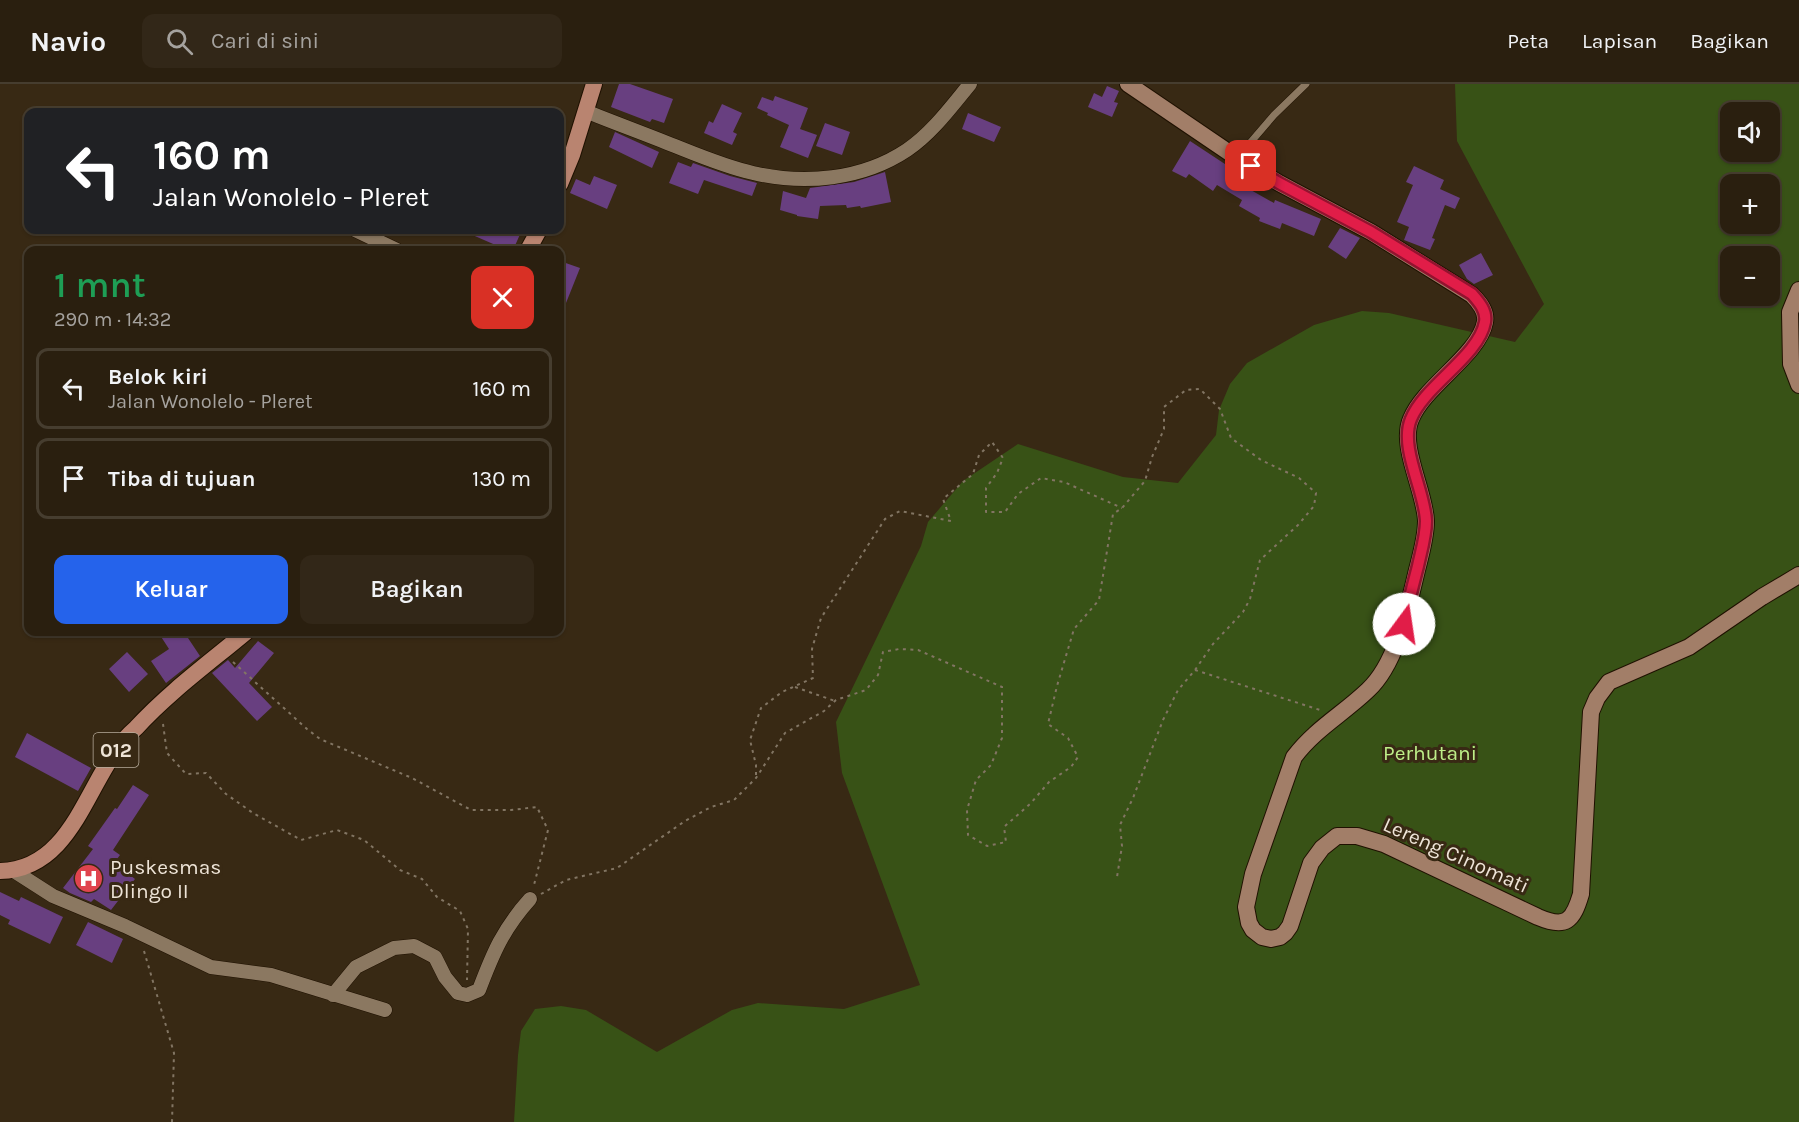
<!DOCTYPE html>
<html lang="id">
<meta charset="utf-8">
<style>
:root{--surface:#2a1f0f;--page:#322718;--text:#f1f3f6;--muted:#a5a29e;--line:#463d2f;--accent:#2563eb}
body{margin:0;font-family:Karla,sans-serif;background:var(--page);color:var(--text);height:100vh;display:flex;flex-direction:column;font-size:22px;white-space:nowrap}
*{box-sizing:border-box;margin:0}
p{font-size:20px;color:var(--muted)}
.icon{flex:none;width:33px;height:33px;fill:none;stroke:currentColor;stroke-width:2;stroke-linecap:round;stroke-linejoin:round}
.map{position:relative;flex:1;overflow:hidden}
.drawer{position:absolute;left:24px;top:162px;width:540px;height:390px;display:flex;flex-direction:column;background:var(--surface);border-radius:12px;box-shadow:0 2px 4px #0004,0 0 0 2px var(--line)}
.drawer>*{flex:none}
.top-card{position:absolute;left:24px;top:24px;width:540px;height:126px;border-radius:12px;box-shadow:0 2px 4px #0004,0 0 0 2px var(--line);background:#202124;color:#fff;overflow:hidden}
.buttons{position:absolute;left:1720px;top:18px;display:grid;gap:12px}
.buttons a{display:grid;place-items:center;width:60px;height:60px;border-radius:12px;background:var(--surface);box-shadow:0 2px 4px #0004,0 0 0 2px var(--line);font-size:30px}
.pin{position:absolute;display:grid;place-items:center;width:51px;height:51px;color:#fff;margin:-26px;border-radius:12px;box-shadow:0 3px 9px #0006}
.me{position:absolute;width:66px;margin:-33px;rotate:14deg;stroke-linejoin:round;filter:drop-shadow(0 0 4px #0008)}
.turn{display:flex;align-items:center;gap:21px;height:126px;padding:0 30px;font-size:27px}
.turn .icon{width:78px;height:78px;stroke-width:2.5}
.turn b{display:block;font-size:42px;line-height:51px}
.round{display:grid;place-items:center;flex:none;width:63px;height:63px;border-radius:12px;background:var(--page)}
.summary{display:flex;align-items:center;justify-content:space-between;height:102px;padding:0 30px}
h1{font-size:36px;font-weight:600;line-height:45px;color:#1e9e55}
.button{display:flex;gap:12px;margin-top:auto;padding:12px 30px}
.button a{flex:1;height:69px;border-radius:12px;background:var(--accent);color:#fff;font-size:24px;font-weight:600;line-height:69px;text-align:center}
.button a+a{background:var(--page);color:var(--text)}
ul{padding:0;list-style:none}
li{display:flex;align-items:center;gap:18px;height:81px;margin:0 12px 9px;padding:0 18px;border:3px solid var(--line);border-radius:12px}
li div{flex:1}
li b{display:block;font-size:22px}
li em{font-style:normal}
header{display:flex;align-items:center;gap:36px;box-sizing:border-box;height:84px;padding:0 30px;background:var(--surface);border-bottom:2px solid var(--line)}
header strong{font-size:28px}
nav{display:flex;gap:33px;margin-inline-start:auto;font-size:21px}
.search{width:420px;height:54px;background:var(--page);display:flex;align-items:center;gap:15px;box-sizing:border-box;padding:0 21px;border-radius:12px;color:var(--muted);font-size:22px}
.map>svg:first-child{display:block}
</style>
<header>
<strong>Navio</strong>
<div class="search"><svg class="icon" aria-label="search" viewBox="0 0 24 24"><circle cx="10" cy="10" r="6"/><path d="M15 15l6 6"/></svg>Cari di sini</div>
<nav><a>Peta</a><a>Lapisan</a><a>Bagikan</a></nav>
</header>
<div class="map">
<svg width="1799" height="1038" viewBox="0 0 1799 1038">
<rect width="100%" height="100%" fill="#382914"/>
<path fill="#385216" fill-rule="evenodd" d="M1455,0h344v1038h-1285l4,-67 3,-24 14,-22 26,-3 25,4 71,42 75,-42 26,-7 86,6 76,-24 -78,-212 -6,-51 85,-176 7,-24 35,-41 55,-37 105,33 55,6 38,-48 3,-25 11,-26 17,-21 67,-38 48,-14 27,2 126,29 29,-38 -87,-163zM1731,28h39v40h-39zM1731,100h39v40h-39zM1731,172h39v40h-39z"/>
<path fill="#683f80" d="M619,0h11l43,15 -9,24 -12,-4 -2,3 -39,-15z
M1107,2l12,5 -5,11 4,1 -6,14 -24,-10 6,-14 8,4z
M775,12l33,12 -8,21 17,6 -9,23 -28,-11 9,-22 -22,-10 1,-2 -11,-5 5,-11 11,4z
M722,20l20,9 -9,19 4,2 -5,11 -28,-12 5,-12 4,2z
M968,29l33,14 -7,15 -32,-13z
M825,39l25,9 -8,23 -26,-9z
M615,48l44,20 -7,16 -43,-21z
M1190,57l41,27 23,12 -5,9 25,14 1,-3 46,19 -7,17 -32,-13 -2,6 -21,-8 1,-3 -21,-12 3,-6 -25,-15 -4,6 -24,-17 -3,4 -14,-7z
M678,78l13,5 2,-4 37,13 27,7 -5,13 -48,-16 -6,14 -29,-11z
M1414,82l30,14 -4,9 20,9 -5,11 -10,-4 -13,33 3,1 -5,11 -26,-10 5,-13 -12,-5 16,-37 -7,-3z
M885,88l6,30 -30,6 -1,-2 -13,2 -1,-3 -26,1 -2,13 -21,-3v-1l-17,-5 3,-19 23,7 4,-10 44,-6z
M594,92l23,9 -10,24 -37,-16 6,-14 14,6z
M1340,144l20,10 -14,21 -18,-12z
M461,146h61l-9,20h-6z
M1481,169l12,22 -19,9 -7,-5 -8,-14z
M560,177l20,7 -20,50z
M158,548h26l16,24 -34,27 -15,-22 18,-12z
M258,557l16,12 -25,30 23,24 -15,14 -45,-48 16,-13 7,8z
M127,568l21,22 -19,18 -20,-23z
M27,649l64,35 -13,23 -63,-34z
M133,701l16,10 -36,55 7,5 -6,8 21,16 -24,31 -17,-11 -3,3 -21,-9 -7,-5 30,-39 -5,-3 27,-38 2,1z
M0,808l19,9 2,-4 42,20 -13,27 -42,-20 2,-4 -10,-5z
M88,838l35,17 -11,24 -36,-18z"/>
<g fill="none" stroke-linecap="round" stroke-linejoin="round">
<defs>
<path id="service" d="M1238,73l36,-42 32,-31"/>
<path id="minor" d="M585,27c30,12 60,23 90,35 25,10 51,21 78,27 51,12 109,7 154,-23 25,-17 44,-43 63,-66
M355,146l42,20
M14,787l39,25 72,30 86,41 60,8 114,35
M333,911l23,-28 38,-19 20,-2 21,11 10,20 13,16 9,2 12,-5c14,-37 24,-61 51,-91"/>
<path id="secondary" d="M1128,0l109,74 42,25 92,49 101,63c7,7 15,16 13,27 -6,33 -61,64 -74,97 -12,27 14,72 15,102 0,16 -5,33 -9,49 -9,37 -20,93 -49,120 -25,24 -53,39 -74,67l-41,117 -7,33 3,16 4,7 9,7 9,2 9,-2 5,-4 5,-7 21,-63 11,-15 15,-12h20l27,8 154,73c28,12 35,4 43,-23l10,-182 6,-14 12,-16 80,-35 73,-50 37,-22
M1799,206l-9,22 1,52 8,21"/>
<path id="primary" d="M560,100l12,-29 22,-71
M528,166l11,-20
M0,787c66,-1 84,-75 115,-119 5,-8 13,-17 21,-24 33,-36 73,-65 110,-96"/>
</defs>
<use href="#service" stroke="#1f1100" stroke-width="8"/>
<use href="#minor" stroke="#1f1100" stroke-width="15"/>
<use href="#secondary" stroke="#1f1100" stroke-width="18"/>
<use href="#primary" stroke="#1f1100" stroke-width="18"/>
<path stroke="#827563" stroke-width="2" stroke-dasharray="3 4.5" stroke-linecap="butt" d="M233,578l74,67 13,10 92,39 59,32h40l26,-3 11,23 -14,55
M1195,586l125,40
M795,603l40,14
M163,640l4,29 19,21 20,-1 20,21 27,19 48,27 36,-10 27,10 36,30 22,9 15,18 23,14 8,18 -1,51
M756,691v-10l-6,-25 11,-32 21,-16 31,-14 -1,-29 9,-31 64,-99 15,-8 51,10 -8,-22 30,-25 6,-19 13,-13 11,16 -6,15 -11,15v24h19l13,-18 23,-16 23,4 58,26
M541,810l25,-14 51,-12 68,-47 26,-14 23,-7 22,-22 29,-45 39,-22 12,-11 30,-10 12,-15 5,-23 16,-3 19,1 84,37v51l-11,27 -15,15 -9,30 1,25 19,11 19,-4 -2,-15 27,-24 18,-21 22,-15 7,-10 -10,-19 -20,-14 9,-38 17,-57 25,-29 14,-86 9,-6 23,-27 7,-24 12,-28v-22l22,-17 14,-1 20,20 11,29 30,22 38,18 17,15 -2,13 -16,19 -38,35 -10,39 -7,13 -30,32 -18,26 -17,20 -15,30 -30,78 -13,27 2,21 -5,31
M144,867l30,102 -2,69"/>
<use href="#service" stroke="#8b7861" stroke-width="7"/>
<use href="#minor" stroke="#8b7861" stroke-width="14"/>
<use href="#secondary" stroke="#a27e68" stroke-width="16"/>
<use href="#primary" stroke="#b98470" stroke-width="16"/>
</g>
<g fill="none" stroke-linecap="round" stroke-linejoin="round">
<defs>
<path id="route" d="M1251,82l28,17 92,49 101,62c7,8 15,17 13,28 -6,34 -61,64 -74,97 -12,28 14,72 15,102 0,15 -5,31 -8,45 -5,19 -10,38 -14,58"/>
</defs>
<use href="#route" stroke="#92132f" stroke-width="15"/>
<use href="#route" stroke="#e11d48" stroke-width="10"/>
</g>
<defs>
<symbol id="hospital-disc" viewBox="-11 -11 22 22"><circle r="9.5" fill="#e0444e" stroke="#382914"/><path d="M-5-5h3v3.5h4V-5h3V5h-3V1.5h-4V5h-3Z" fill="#fff"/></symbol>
</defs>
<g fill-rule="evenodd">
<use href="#hospital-disc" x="72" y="778" width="33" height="33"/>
</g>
<g text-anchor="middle" stroke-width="6" stroke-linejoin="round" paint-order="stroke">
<rect fill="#382914" stroke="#b7ac9c" stroke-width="1.5" x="93.5" y="649" width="45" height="34" rx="4.5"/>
<g font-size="20" font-weight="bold" fill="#eee4d7">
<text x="116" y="673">012</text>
</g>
<g font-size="21" fill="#beef88" stroke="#382914">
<text x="1430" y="676">Perhutani</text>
</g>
<g font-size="21" fill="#eee4d7" stroke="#382914">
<text transform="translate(1456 771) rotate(24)" y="7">Lereng Cinomati</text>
</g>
<g font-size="21" fill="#eee4d7" stroke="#382914" text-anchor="start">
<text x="110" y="790">Puskesmas<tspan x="110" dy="24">Dlingo II</tspan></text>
</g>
</g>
</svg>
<div class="buttons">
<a><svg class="icon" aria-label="sound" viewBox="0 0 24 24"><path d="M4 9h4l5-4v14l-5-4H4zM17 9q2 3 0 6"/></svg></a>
<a>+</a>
<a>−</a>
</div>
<div class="pin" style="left:1251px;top:82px;background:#d93025"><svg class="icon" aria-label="arrive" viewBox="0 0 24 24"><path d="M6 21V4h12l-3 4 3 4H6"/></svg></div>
<svg class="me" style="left:1404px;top:540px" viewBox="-20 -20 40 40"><circle r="19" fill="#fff"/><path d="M0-13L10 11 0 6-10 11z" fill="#e11d48"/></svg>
<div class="top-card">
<div class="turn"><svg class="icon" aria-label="left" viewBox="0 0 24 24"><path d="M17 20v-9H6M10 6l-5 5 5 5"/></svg><div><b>160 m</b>Jalan Wonolelo - Pleret</div></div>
</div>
<section class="drawer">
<div class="summary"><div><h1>1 mnt</h1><p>290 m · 14:32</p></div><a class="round" style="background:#d93025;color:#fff"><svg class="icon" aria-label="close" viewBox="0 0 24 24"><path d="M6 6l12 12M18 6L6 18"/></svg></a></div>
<ul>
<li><svg class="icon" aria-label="left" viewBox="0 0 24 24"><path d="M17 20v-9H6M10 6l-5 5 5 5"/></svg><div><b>Belok kiri</b><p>Jalan Wonolelo - Pleret</p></div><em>160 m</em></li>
<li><svg class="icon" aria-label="arrive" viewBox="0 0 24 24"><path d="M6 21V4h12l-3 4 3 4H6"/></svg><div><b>Tiba di tujuan</b></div><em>130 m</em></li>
</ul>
<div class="button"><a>Keluar</a><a>Bagikan</a></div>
</section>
</div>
